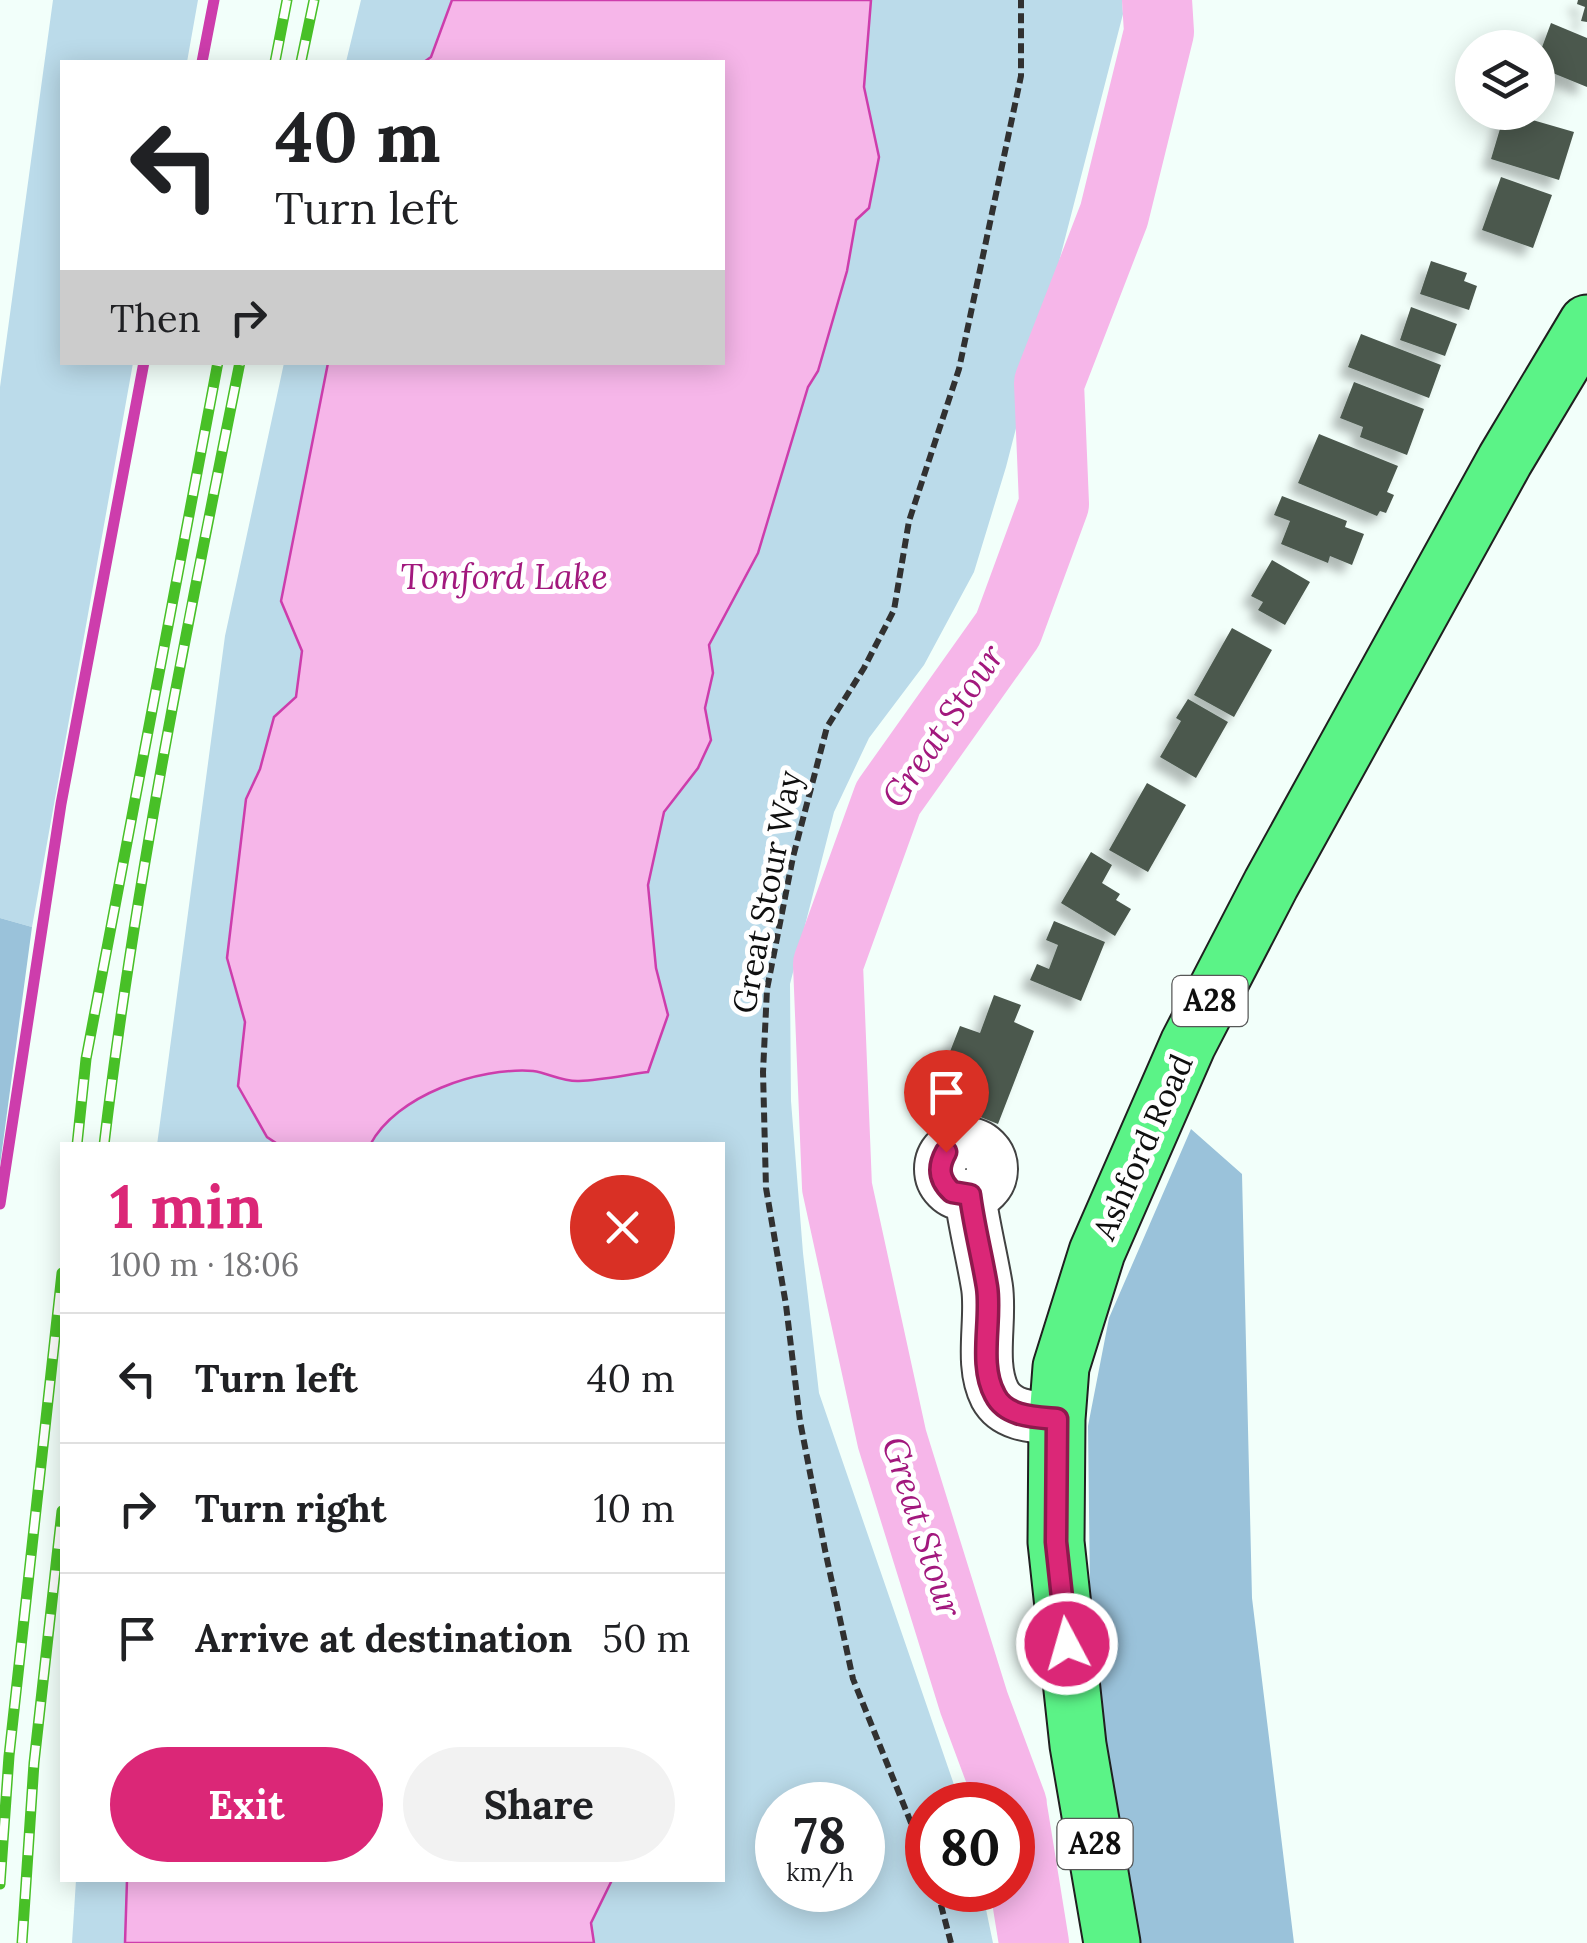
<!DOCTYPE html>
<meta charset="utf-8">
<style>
:root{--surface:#fff;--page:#f2f2f2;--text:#202124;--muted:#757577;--line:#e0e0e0;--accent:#db2777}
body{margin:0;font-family:Lora,serif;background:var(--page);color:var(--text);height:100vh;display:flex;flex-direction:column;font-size:38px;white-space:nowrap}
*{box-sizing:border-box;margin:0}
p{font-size:32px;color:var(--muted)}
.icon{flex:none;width:55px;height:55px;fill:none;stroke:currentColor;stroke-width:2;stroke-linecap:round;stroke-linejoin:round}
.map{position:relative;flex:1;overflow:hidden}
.panel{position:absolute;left:60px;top:1142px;width:665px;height:740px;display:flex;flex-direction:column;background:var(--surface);border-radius:0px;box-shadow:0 5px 25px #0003}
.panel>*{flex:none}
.guide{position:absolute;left:60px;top:60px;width:665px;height:305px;border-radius:0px;box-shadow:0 5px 25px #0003;background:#fff;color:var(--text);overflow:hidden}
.fabs{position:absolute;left:1455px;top:30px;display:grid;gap:20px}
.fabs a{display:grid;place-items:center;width:100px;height:100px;border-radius:50%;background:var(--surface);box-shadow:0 5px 25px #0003;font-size:50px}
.speed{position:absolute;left:755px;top:1782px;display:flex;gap:20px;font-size:50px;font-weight:700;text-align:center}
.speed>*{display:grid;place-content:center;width:130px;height:130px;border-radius:50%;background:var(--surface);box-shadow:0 5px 25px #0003;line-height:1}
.speed small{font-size:25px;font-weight:400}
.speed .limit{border:15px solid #d22;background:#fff;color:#111}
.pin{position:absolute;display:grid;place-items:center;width:85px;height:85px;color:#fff;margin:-102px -42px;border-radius:50% 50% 50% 0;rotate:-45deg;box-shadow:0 0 10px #0007}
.pin .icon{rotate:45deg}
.me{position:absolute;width:110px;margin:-55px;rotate:354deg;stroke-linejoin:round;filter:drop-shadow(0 0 8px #0008)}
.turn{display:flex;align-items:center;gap:35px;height:210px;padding:0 50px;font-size:45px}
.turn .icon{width:130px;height:130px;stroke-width:2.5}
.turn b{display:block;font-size:70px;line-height:85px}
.then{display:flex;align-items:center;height:95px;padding:0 50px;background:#0003;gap:20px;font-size:38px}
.round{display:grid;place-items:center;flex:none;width:105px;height:105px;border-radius:52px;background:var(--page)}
.summary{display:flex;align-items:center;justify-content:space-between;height:170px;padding:0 50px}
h1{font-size:60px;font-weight:700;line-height:75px;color:var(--accent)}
.cta{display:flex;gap:20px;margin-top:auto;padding:20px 50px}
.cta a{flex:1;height:115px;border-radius:60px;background:var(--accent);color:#fff;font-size:40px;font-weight:700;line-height:115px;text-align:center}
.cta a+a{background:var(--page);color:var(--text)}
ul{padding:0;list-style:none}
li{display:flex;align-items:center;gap:30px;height:130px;padding:0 50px;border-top:2px solid var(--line)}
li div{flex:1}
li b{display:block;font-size:38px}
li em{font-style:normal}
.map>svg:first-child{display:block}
</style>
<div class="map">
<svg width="1587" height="1943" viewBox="0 0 1587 1943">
<defs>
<filter id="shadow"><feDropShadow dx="-9" dy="9" stdDeviation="5" flood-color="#0004"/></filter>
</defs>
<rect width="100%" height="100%" fill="#f2fffa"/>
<path fill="#bbdbea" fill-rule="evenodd" d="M53,0h145l-11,62h-125v300l71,1 -101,564 -32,-9v-531z
M361,0h91l-21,58 -7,4h-78z
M871,0h251l1,14 -117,453 -32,105 -50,93 -55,73 -35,74 -44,172 1,117 12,152 16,140 142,412h-33v85h54l11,53h-399l-3,-20 21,-43h110v-735h-352c26,-50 109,-78 163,-74 15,2 30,11 46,10 23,-1 46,-6 69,-10l20,-56 -12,-47 -8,-83 16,-73 34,-44 13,-28 -6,-32 8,-35 -4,-28 49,-92 50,-166 10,-16 29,-100 9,-52 13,-12 10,-50 -15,-70zM778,1805h84v85h-84z
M284,363h44l-47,238 22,50 -7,46 -22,20 -14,52 -14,30 -19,159 18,64 -7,64 29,51 12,8h-122l68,-509z
M76,1880h51l-2,63h-53z"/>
<path fill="#9ac2da" d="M0,918l32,9 -32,238z
M1191,1129l51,45 10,424 42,345h-155l-48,-267 -3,-250 21,-108z"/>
<path fill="#f6b6e9" stroke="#cd3dac" stroke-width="2.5" d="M452,0h419l-7,87 15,70 -10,51 -13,12 -9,51 -29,100 -10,16 -50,166 -49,92 4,28 -8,35 6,32 -13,28 -34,44 -16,73 8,83 12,47 -20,57c-23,3 -46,8 -69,9 -16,1 -31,-8 -46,-10 -54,-4 -137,24 -163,74h-91l-12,-8 -29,-51 7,-64 -18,-64 19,-159 14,-30 14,-52 22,-20 6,-46 -21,-50 47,-238 394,-1v-300h-298l7,-5z
M127,1880h485l-21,43 3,20h-469z"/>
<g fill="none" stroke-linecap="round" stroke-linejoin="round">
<path stroke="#cd3dac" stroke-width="11" d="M202,62l12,-62
M0,1204l61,-400 83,-442"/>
<path stroke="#f6b6e9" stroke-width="70" d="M1012,1805l-38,-102 -82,-264 -55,-252 -9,-223 60,-166 120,-169 46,-125 -5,-121 65,-168 45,-183 -2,-32
M1012,1807l22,136"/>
</g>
<path fill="#4b584e" filter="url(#shadow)" d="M1578,0h9v22l-6,-1 4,-14 -8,-3z
M1551,23l36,15v49l-49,-20v-9z
M1505,112l69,20 -15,48 -68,-21z
M1501,177l51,18 -19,53 -51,-18z
M1431,261l36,12 -3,8 13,5 -8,24 -49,-16z
M1411,307l46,17 -12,32 -45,-16z
M1361,334l80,31 -12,33 -81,-31z
M1354,382l70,27 -17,46 -47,-18 3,-10 -23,-9z
M1319,434l79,32 -11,26 7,3 -8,18 -6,-2 -3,5 -79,-33z
M1282,496l65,25 -2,6 19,7 -12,31 -22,-9 -2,7 -47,-19 9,-23 -16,-6z
M1272,560l38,22 -25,43 -27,-15 5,-8 -12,-6z
M1232,628l40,22 -38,67 -40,-22z
M1188,699l40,23 -32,56 -36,-21 21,-36 -5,-3z
M1147,783l39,22 -38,67 -39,-22z
M1091,852l21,13 -10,18 18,11 -4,6 15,9 -16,27 -54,-33z
M1054,921l51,21 -24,59 -51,-21 7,-16 12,5 9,-24 -12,-5z
M994,995l27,10 -7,17 20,9 -36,93 -45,-18 11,-26 -22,-8 18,-46 20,7z"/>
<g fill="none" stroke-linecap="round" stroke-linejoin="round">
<defs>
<path id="minor" d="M940 1169a26 26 0 1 1 52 0a26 26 0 1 1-52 0Z
M970,1195c4,31 12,61 17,92 5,33 -8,77 8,108 12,22 40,22 62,24"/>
<path id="highway" d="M1112,1943l-34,-198 -22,-203 1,-123 4,-52 36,-115 91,-208 83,-160 234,-424 82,-137"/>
</defs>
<use href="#minor" stroke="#424242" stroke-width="54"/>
<use href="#highway" stroke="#202020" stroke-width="59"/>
<path stroke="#313131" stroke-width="6" stroke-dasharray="10 5" stroke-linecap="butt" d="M928,1865l-75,-186 -28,-129 -25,-129 -14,-116 -20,-117 -3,-116 4,-83 26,-132 34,-130 37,-59 30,-58 15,-89 50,-152 62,-293v-76
M937,1890l14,53"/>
<use href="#minor" stroke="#fff" stroke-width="50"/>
<use href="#highway" stroke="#5bf387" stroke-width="55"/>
<defs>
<path id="rail" d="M275,62l12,-62
M301,62l13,-62
M77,1145l9,-86 132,-697
M104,1145c31,-263 84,-523 136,-783
M0,1884l9,-128 53,-483
M22,1943l12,-180 28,-252"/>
</defs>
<use href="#rail" stroke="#48c027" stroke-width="11"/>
<use href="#rail" stroke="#fff" stroke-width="8" stroke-dasharray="22" stroke-linecap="butt"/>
</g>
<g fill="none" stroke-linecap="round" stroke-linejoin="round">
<defs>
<path id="route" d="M946,1152c-9,16 -7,28 6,40l18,3c4,31 12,61 17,92 5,33 -9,78 8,108 11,22 40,22 62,24l-1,123 11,102"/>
</defs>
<use href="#route" stroke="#8e194d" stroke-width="25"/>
<use href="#route" stroke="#db2777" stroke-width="18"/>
</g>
<g text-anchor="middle" stroke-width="10" stroke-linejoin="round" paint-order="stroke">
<g fill="#fff" stroke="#575757" stroke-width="2.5">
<rect x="1172.5" y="976" width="75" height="50" rx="8"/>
<rect x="1057.5" y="1819" width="75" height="50" rx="8"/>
</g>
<g font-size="30" font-weight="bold" fill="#0f0f0f">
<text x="1210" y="1011">A28</text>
<text x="1095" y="1854">A28</text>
</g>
<g font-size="32" fill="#0f0f0f" stroke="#fff">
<text transform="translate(767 892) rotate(-79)" y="11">Great Stour Way</text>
<text transform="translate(1143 1147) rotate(-66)" y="11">Ashford Road</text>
</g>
<g font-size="35" font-style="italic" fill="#a2187d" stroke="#fff">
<text x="504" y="589">Tonford Lake</text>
<text transform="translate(943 726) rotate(-56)" y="12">Great Stour</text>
<text transform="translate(922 1527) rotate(72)" y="12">Great Stour</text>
</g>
</g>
</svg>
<div class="fabs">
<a><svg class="icon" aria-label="layers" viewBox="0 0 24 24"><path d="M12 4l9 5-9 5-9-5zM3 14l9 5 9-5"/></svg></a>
</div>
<div class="speed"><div>78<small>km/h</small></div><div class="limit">80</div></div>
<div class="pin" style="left:946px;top:1152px;background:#d93025"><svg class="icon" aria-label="arrive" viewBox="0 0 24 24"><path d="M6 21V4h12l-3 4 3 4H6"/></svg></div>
<svg class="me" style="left:1067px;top:1644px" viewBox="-20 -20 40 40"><circle r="17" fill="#db2777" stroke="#fff" stroke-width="3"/><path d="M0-11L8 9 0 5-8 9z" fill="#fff"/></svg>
<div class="guide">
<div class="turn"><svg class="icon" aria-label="left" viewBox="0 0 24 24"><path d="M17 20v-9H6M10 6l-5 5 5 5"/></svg><div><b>40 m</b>Turn left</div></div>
<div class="then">Then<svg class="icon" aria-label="right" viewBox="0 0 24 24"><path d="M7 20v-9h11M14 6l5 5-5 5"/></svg></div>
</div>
<section class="panel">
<div class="summary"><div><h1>1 min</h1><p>100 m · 18:06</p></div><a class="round" style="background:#d93025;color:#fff"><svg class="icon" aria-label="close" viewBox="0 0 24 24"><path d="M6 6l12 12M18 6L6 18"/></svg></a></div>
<ul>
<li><svg class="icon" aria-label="left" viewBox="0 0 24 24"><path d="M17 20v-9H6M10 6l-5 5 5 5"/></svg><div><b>Turn left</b></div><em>40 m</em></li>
<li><svg class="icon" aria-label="right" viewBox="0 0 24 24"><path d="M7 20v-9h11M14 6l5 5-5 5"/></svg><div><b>Turn right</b></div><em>10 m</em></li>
<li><svg class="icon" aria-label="arrive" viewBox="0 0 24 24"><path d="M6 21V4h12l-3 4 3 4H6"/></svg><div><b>Arrive at destination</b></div><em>50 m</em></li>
</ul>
<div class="cta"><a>Exit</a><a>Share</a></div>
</section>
</div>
